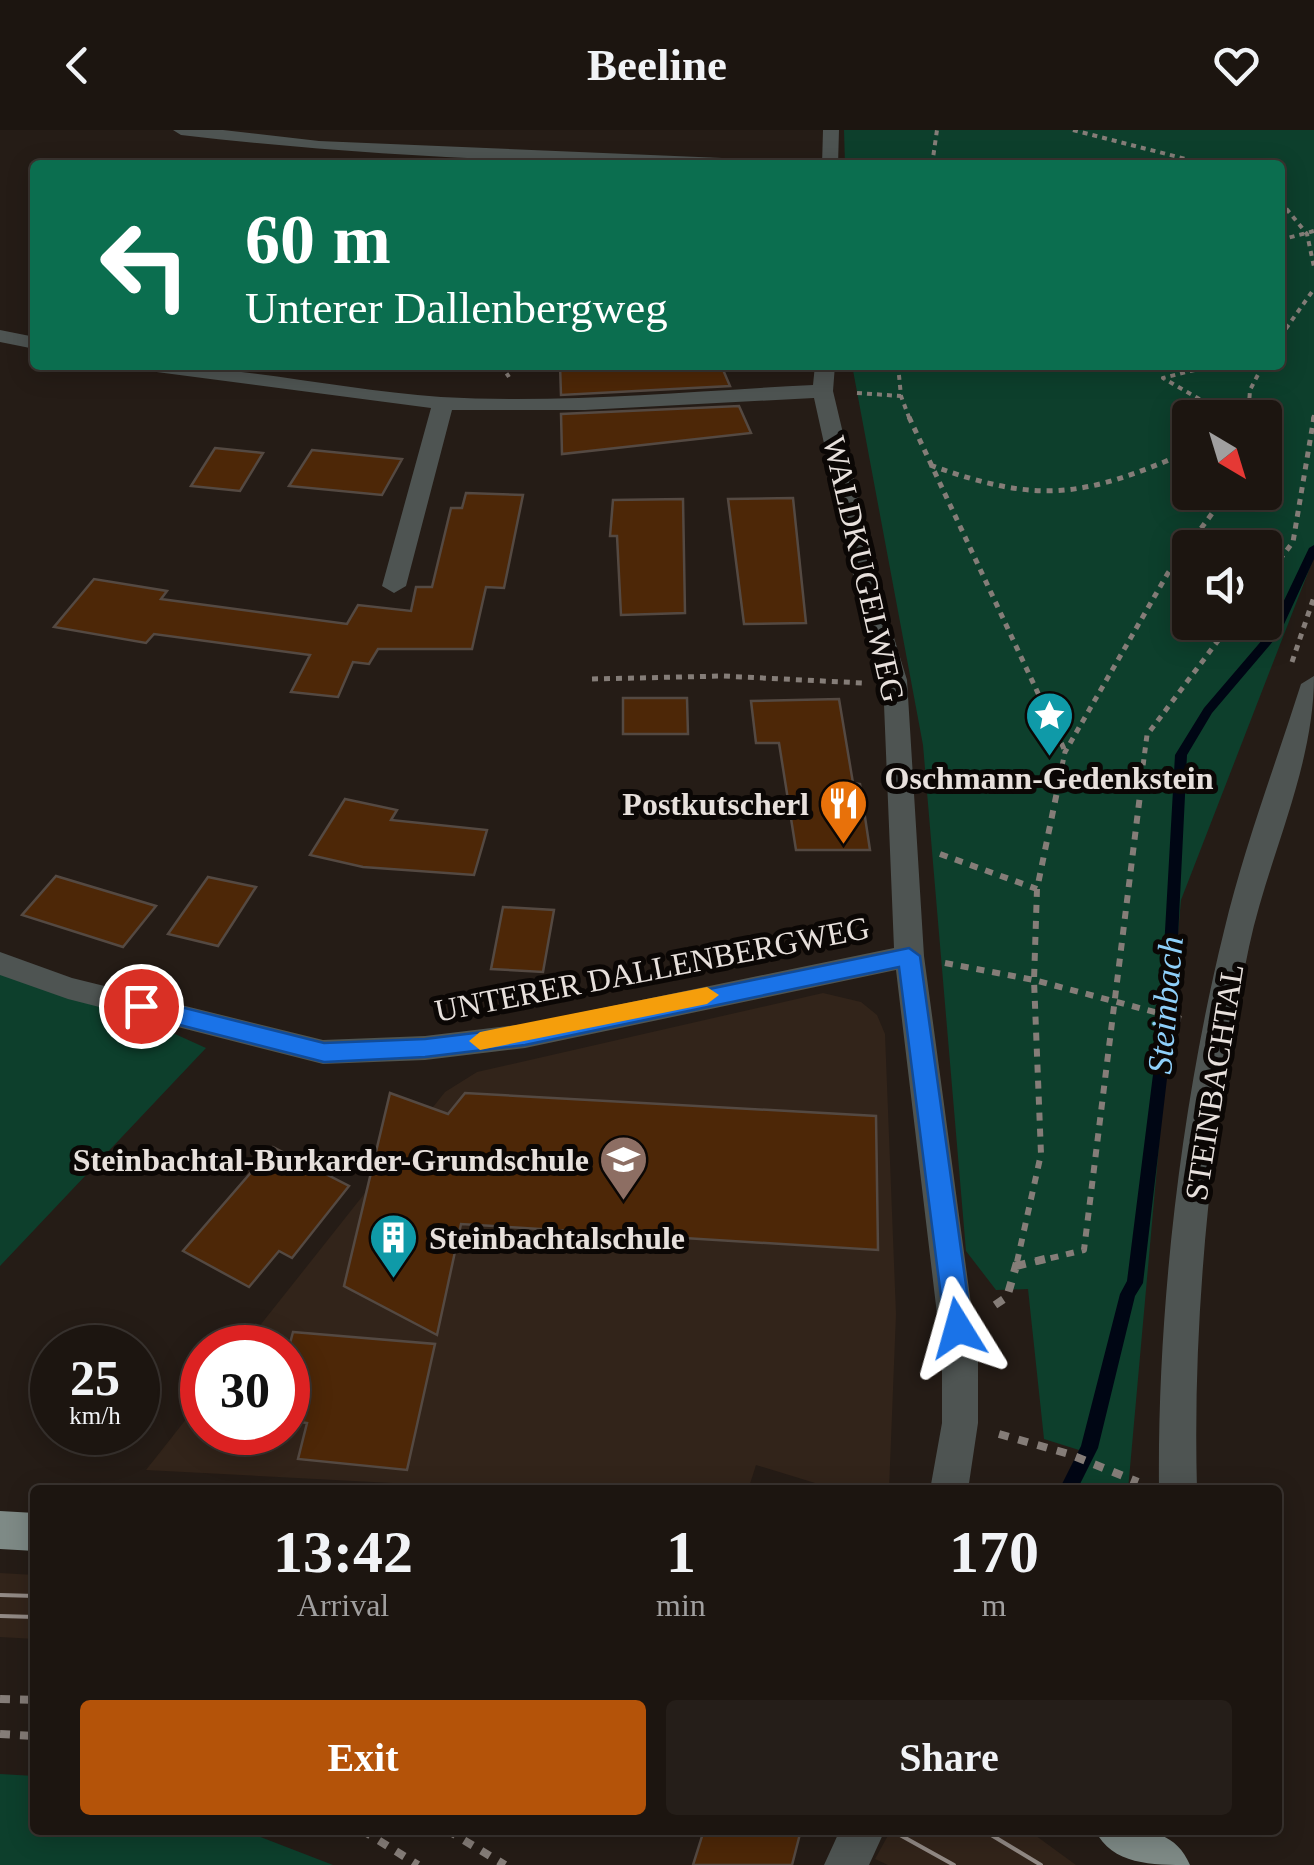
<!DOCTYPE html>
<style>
:root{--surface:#1c1510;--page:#251e19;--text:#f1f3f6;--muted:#a09f9f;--line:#3a3430;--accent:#b45309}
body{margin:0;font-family:Georgia,serif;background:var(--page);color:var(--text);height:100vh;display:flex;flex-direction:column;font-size:38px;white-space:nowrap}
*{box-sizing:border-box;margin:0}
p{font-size:32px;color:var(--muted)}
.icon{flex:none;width:55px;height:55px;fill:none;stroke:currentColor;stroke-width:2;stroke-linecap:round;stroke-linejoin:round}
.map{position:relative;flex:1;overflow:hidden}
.side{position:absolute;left:30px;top:1355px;width:1252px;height:350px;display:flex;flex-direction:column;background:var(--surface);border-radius:10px;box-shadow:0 5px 25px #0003,0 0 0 2px var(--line)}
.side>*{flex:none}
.guide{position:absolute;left:30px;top:30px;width:1255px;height:210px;border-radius:10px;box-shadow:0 5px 25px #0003,0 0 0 2px var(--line);background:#0b6e4f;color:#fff;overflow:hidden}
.needle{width:65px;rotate:142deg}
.tools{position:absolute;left:1172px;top:270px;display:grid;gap:20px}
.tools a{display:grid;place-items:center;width:110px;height:110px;border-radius:10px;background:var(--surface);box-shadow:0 5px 25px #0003,0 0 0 2px var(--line);font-size:50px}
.speed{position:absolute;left:30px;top:1195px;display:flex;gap:20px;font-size:50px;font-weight:700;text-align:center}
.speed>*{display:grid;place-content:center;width:130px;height:130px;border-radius:50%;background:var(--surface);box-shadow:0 5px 25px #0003,0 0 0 2px var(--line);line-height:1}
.speed small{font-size:25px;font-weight:400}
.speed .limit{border:15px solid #d22;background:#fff;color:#111}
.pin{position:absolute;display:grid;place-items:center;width:85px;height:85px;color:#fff;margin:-42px;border:5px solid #fff;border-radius:50%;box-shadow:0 2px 10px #0007}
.me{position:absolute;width:110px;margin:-55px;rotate:352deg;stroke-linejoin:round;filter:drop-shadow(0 0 8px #0008)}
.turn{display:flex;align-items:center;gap:35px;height:210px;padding:0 50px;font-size:45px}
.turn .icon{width:130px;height:130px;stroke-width:2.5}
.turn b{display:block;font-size:70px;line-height:85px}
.eta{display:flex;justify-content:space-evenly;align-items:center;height:170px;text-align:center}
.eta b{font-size:60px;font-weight:600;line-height:70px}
.primary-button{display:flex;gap:20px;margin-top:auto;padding:20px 50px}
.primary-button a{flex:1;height:115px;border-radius:10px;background:var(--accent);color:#fff;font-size:40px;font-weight:600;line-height:115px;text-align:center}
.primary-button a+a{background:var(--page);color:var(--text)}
header{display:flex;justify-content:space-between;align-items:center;height:130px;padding:0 50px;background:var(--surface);font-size:45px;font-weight:600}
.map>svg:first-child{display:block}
</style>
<header><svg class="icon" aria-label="back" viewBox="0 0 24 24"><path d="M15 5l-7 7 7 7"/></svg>Beeline<svg class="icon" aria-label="heart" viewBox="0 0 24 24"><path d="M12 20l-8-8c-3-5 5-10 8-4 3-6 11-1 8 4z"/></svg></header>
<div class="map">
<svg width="1314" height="1735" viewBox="0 0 1314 1735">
<rect width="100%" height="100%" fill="#251c16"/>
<path fill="#32241a" d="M823,863l38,9 16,13 8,19 11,280 -7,176h-51l-82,-25 -8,25h-224l-378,-20 56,-71v33h86v-84l-45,-1 202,-255 32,-20z
M0,1443l35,2v64l-35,-2z
M891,1700h137l48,35h-188l-13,-6z"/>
<path fill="#0d3f2c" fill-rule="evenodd" d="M844,0h470v427l-133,343 -53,590h-58l9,-40 -35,-11 -16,-150 -32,1 -30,-39 -43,-506 -71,-380h428v-200h-435zM1190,288h75v74h-75zM1190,418h75v74h-75z
M0,825l206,93 -206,218z
M0,1644l35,2v54h207l91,35h-333z"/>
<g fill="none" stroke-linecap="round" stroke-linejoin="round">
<path fill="#000614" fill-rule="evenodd" d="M1314,415v14l-34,74 -68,80 -25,42 -13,264 -31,264 -8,13 -37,152 -21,42h-18l22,-44 39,-152 7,-13 33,-262 15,-264 29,-47 65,-76 40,-84z"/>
</g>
<path fill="#4d2707" stroke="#544942" stroke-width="2.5" d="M560,235h161l9,21 -169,9z
M739,276l12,27 -189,21 -1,-40z
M215,318l48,5 -23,38 -49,-5z
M312,320l90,9 -20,36 -93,-9z
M466,363l57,2 -19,93 -18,-1 -14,62h-94l-9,15 -16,-2 -15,35 -47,-5 19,-37 -156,-21 -8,9 -92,-16 40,-48 73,12 -6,8 186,25 11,-19 53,6 5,-24h16l19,-79h11z
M793,368l13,125 -62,1 -16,-125z
M683,369l2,114 -64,2 -4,-79h-7l3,-36z
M623,568h64l1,36h-65z
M839,569l14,84 7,1 10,66h-74l-17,-107h-23l-5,-42z
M345,669l52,11 -6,10 96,10 -13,45 -111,-8 -53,-12z
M56,746l100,30 -33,41 -101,-32z
M208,747l48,10 -38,59 -50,-12z
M503,777l51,3 -11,62 -52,-3z
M390,963l58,21 17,-21 411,23 2,134 -417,-26 -24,111 -93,-49z
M273,1017l76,39 -57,72 -13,-7 -30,36 -66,-36z
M293,1202l142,12 -28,126 -109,-11 9,-36 -19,-3v-69z
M704,1700h97l-9,35h-99z"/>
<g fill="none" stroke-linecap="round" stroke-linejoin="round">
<path stroke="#857d78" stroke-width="4" stroke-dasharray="5 5" stroke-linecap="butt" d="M1073,0l136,35
M932,35l5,-35
M1280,71l27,33 7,33
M1280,110l34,-9
M1280,207l34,-48
M501,235l8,12
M898,235l3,31 9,24
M1214,235l-51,13 69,40
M857,263l44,3
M1248,288l2,-28 13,-25
M1313,290l1,-5"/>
<path stroke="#857d78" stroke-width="5" stroke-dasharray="6 6" stroke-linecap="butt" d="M909,287l156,334
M930,335c110,40 154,32 260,-14
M1265,449l28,-37 21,-125
M1292,532l22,-65
M592,549l131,-3 140,7
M1057,659l8,-37 103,-179 60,-81
M1140,659l7,-54 85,-113"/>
<path stroke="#857d78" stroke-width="6" stroke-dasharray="8 8" stroke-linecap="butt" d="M940,724l97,35
M945,833l89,17 147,39
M1017,1132l24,-108 -7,-174 3,-91 21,-102
M1035,1132l49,-12 57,-463"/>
<path stroke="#857d78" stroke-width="8" stroke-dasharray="10 10" stroke-linecap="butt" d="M1016,1136l29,-7
M995,1175l12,-8 11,-38
M999,1304l70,20 69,28
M0,1569l35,1
M0,1604l35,2
M362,1700l56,35
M447,1700l58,35"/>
<path fill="#4e5452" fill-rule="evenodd" d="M173,0h50l96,11 450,19 8,5c-199,0 -398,-7 -596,-30z
M823,0h16l-1,35h-16z
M0,200l35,7v12l-35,-7z
M139,235c101,0 201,25 302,32 124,7 248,-6 372,-12l2,-20h20l-2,26 50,211 24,78 17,276 54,400v67l-10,67h-38l12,-67v-67l-46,-386 -371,78 -100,12 -102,4 -255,-65 -68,-24v-23l72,26 251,62 102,-4 100,-12 369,-76 -11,-268 -24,-78 -45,-204 -229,12h-133l-46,176 -12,7 -12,-7 49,-178 -282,-37z
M1314,546c0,93 -46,181 -65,271 -37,176 -57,364 -52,543h-38c-2,-179 22,-385 65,-559 20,-84 51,-165 77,-247z
M840,1700h45l-16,35h-45z"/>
<path fill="#7e8a86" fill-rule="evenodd" d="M0,1381l35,2v38l-35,-2z
M1095,1700c38,0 78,-6 95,35 -38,0 -78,0 -95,-35z"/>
<path stroke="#928a85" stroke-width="4" d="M0,1465l35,1
M0,1486l35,1
M891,1700l63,35
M983,1700l58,35"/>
</g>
<path fill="#1a73e8" stroke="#114b97" stroke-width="2.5" d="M909,818l11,8 52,372 -4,9 -10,4 -9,-4 -4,-9 -46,-361 -374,78 -100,12 -101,5 -183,-47 -12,-9 12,-9 183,46 101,-4 100,-12z"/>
<path fill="#f59e0b" d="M707,857l12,8 -12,9 -227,46 -11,-9 11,-9z"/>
<defs>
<symbol id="sight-pin" viewBox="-11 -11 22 30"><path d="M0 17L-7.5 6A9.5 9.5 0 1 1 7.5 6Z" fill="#0f9aa8" stroke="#0b0705"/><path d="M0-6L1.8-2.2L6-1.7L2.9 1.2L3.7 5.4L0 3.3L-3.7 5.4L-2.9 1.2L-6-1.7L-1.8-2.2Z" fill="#fff"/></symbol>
<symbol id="restaurant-pin" viewBox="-11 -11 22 30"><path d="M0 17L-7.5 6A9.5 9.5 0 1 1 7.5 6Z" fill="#e8710a" stroke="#0b0705"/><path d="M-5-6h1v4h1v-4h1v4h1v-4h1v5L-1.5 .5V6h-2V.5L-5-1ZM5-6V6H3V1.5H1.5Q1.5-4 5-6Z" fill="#fff"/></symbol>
<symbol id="school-pin" viewBox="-11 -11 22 30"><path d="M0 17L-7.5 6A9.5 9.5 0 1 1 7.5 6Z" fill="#8d6e63" stroke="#0b0705"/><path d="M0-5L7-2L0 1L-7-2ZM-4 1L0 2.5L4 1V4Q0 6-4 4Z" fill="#fff"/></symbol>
<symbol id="building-pin" viewBox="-11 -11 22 30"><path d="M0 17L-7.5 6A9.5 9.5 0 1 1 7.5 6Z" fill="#0f9aa8" stroke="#0b0705"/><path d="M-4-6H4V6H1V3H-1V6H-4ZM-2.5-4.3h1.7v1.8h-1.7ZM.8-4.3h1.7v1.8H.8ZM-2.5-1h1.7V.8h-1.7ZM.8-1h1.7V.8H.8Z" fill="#fff"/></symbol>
</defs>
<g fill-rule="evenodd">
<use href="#sight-pin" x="1022" y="558" width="55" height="75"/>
<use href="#restaurant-pin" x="816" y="646" width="55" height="75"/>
<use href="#school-pin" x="596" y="1002" width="55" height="75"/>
<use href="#building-pin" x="366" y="1080" width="55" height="75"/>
</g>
<g text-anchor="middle" stroke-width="10" stroke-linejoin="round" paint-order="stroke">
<g font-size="32" fill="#e7e0dc" stroke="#0b0705">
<text transform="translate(864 439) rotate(77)" y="11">WALDKUGELWEG</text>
<text transform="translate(652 839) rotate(-11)" y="11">UNTERER DALLENBERGWEG</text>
<text transform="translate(1214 952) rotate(-81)" y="11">STEINBACHTAL</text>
</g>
<g font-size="32" font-weight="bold" fill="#e7e0dc" stroke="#0b0705" text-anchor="end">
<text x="1049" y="659" text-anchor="middle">Oschmann-Gedenkstein</text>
<text x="809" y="685">Postkutscherl</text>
<text x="589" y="1041">Steinbachtal-Burkarder-Grundschule</text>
<text x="429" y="1119" text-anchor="start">Steinbachtalschule</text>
</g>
<g font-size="35" font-style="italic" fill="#8fd0fa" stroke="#0b0705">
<text transform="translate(1165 875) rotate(-85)" y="12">Steinbach</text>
</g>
</g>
</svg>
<div class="tools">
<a><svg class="needle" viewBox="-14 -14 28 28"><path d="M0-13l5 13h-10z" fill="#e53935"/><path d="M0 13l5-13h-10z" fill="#a09f9f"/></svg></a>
<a><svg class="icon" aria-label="sound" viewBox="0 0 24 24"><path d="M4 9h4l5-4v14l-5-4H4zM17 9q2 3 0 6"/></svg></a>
</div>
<div class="speed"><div>25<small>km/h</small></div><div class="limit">30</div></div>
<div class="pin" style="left:141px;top:876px;background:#d93025"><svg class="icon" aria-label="arrive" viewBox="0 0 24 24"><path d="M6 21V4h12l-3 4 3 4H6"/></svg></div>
<svg class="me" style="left:958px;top:1198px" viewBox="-20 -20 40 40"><path d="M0-17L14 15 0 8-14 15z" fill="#1a73e8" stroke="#fff" stroke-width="4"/></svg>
<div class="guide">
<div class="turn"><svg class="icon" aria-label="left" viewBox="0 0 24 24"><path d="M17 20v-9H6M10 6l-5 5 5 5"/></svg><div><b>60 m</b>Unterer Dallenbergweg</div></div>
</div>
<section class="side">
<div class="eta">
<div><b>13:42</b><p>Arrival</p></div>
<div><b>1</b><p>min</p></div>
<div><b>170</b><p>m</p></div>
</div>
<div class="primary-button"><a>Exit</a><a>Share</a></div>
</section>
</div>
